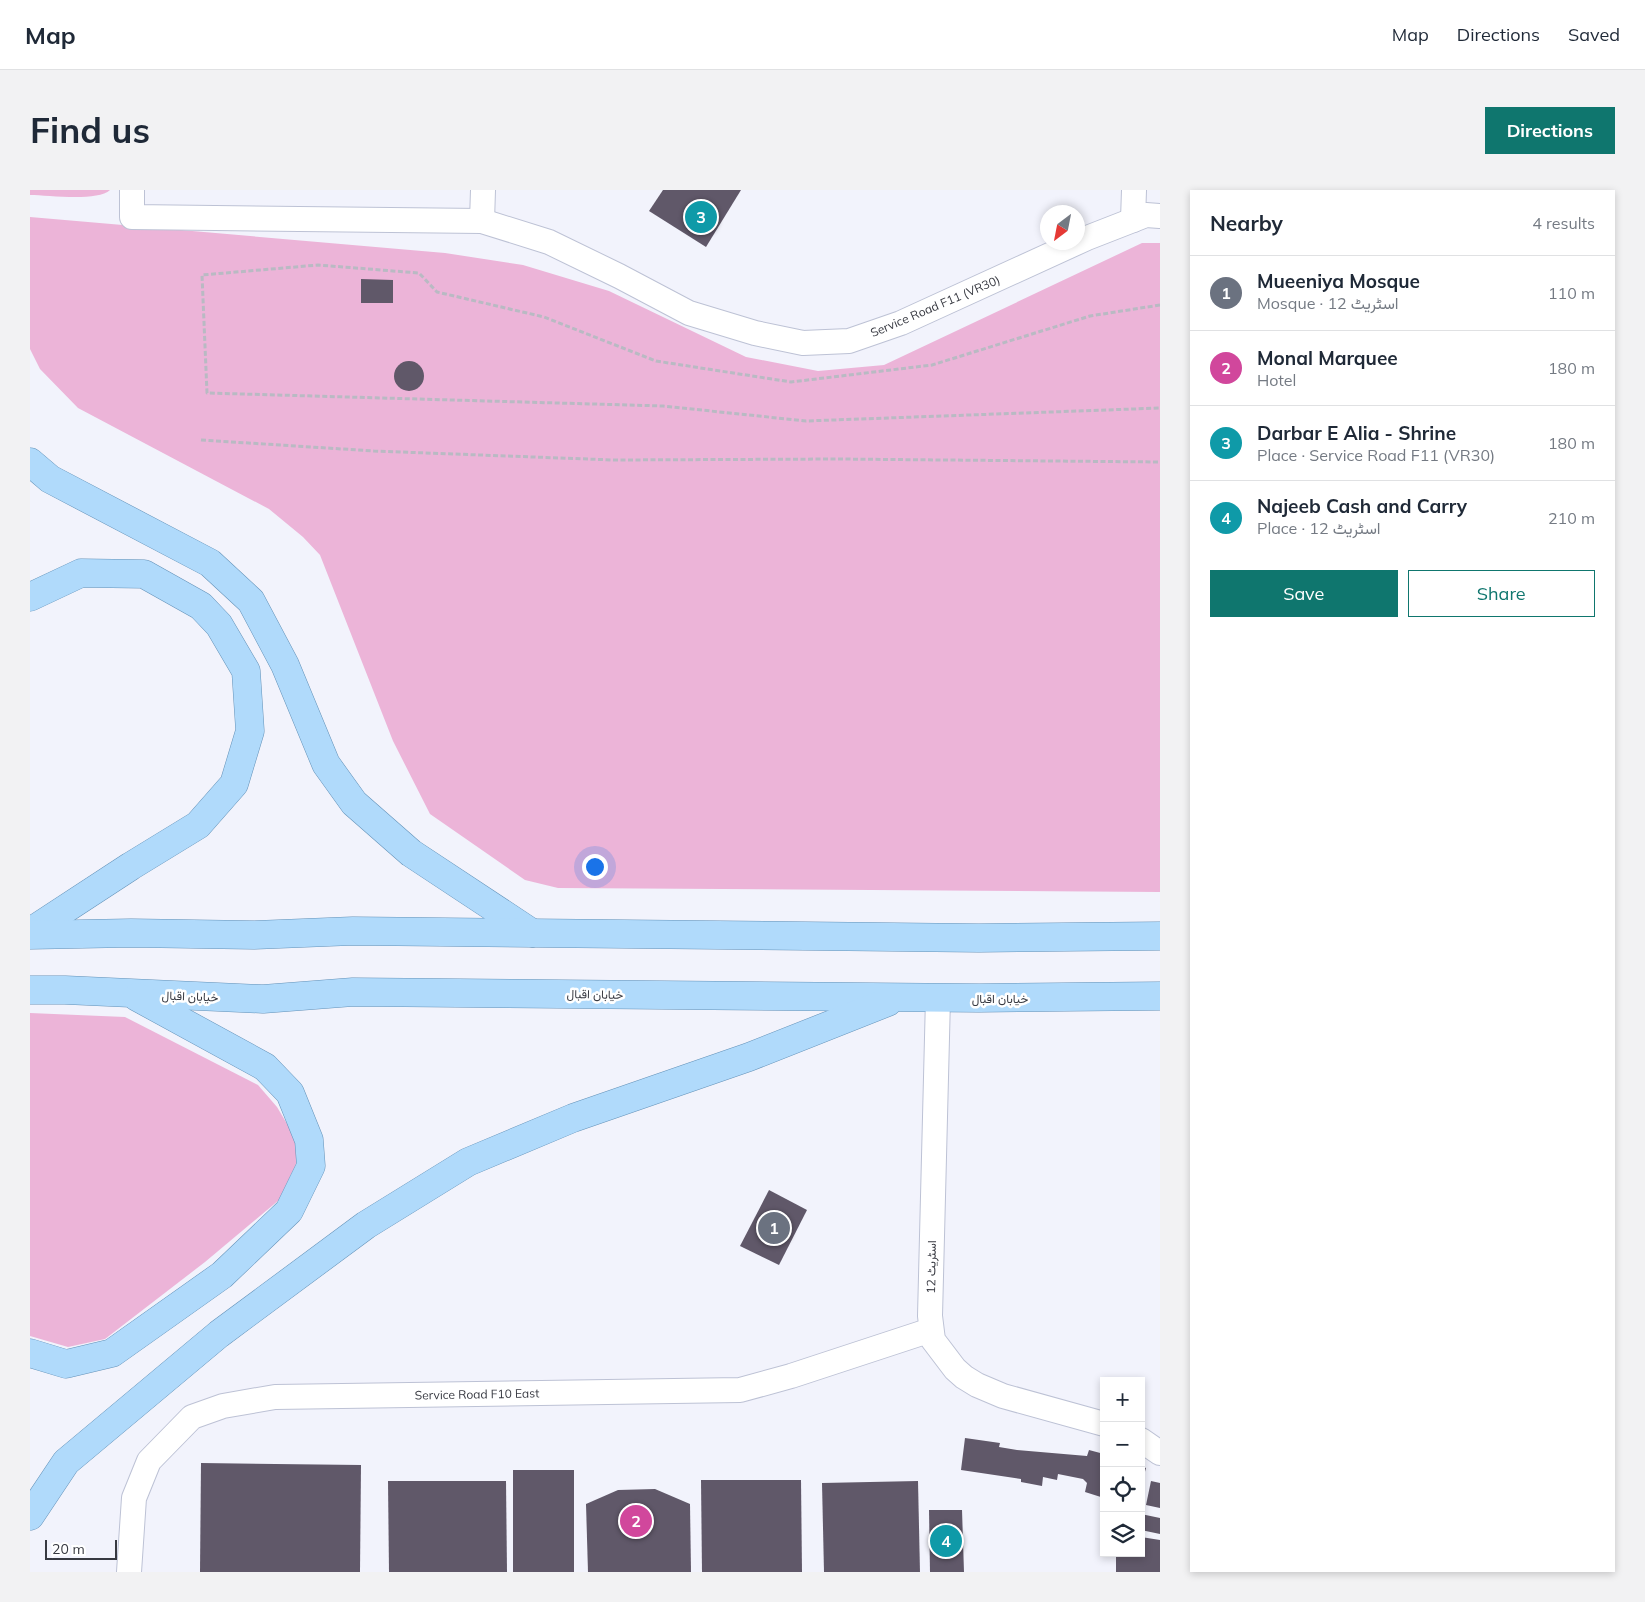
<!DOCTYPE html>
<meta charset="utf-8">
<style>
:root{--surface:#fff;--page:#f2f2f3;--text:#1f2937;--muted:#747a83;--line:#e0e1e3;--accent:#0f766e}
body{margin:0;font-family:Mulish,Vazirmatn,sans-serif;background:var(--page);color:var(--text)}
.controls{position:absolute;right:15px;bottom:15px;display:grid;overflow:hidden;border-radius:0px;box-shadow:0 2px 8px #0003}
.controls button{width:45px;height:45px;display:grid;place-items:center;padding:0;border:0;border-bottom:1px solid var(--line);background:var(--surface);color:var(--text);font:25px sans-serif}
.compass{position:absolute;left:1010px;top:15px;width:45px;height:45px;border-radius:50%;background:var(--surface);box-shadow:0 2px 8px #0003;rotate:212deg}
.scale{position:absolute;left:15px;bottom:12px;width:72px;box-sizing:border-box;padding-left:5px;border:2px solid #373941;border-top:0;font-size:14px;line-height:18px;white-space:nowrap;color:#373941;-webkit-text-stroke:4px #fff;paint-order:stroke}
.you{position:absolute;left:564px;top:676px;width:18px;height:18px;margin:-12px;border:4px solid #fff;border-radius:50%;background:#1a73e8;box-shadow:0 0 0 8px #1a73e833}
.badge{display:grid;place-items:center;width:32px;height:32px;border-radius:50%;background:var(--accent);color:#fff;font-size:16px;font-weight:700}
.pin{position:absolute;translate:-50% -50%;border:2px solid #fff;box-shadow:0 1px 5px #0006}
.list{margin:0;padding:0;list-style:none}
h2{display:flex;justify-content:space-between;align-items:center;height:65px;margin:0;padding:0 20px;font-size:21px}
h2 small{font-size:16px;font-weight:400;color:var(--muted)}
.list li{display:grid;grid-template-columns:32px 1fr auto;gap:15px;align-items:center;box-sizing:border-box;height:75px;padding:0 20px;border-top:1px solid var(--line)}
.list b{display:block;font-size:19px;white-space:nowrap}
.list p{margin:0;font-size:16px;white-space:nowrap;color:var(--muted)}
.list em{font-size:16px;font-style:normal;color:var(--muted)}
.actions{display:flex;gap:10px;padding:15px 20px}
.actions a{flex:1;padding:11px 0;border:1px solid var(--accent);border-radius:0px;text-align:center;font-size:18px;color:var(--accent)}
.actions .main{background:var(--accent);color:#fff}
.icon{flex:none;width:28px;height:28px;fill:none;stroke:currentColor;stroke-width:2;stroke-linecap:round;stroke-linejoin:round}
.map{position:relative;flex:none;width:1130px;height:1382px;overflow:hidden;border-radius:0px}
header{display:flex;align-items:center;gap:30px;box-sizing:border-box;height:70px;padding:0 25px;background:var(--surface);border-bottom:1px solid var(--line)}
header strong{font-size:24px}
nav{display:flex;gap:28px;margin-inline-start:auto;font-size:18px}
.intro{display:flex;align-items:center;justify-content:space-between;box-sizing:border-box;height:120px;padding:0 30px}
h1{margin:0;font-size:35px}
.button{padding:12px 22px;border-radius:0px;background:var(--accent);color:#fff;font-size:18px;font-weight:700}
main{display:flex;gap:30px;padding:0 30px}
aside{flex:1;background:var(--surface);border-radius:0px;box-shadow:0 2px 8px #0003}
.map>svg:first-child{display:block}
</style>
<header>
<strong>Map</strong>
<nav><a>Map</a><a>Directions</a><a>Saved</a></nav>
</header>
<div class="intro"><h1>Find us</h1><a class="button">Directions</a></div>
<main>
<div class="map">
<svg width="1130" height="1382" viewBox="0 0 1130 1382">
<rect width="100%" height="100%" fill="#f2f3fc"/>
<g fill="#ecb4d8">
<path d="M0,0H80C67,12 18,5 0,5Z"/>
<path d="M0,27L415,63L493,75L579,101L716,167L788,181L854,175L1112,53H1130V702L528,698L495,690L400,624L363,551L290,365L273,347L239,319L48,218L10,179L0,159Z"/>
<path d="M0,823L95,827L228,895L247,917L266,949L267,972L249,1010L175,1072L75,1149L38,1157L0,1146Z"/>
</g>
<g fill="#605869">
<path d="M633,0H711L676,57L619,21Z"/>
<path d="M331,89L363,90V113H331Z"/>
<circle cx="379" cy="186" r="15"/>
<path d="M739,1000L777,1020L749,1075L710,1056Z"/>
<path d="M935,1248L970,1253L969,1257L987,1260L1057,1266L1059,1260L1074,1264V1308L1055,1302L1057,1293L1053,1289L1028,1284L1027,1290L1013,1287L1012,1296L991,1292V1289L931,1280Z"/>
<path d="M171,1273L331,1275L330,1382H170Z"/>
<path d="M1111,1276L1116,1278L1112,1293L1111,1292Z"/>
<rect x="483" y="1280" width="61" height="102"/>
<path d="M671,1290H771L772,1382H672Z"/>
<path d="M358,1291H476L477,1382H359Z"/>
<path d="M888,1291L890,1382H794L792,1293Z"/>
<path d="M1121,1291L1130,1293V1318L1116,1315Z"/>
<path d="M625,1299L660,1314L661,1382H558L556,1314L588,1300Z"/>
<path d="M899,1320H932L934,1382H900Z"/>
<path d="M1111,1324L1130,1328V1344L1111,1340Z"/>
<path d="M1111,1347L1130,1350V1382H1086V1363H1111Z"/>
</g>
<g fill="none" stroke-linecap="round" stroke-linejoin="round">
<g stroke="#bdc2d5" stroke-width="26">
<g id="minor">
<path d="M102,0V27L452,31L519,52L589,86L659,123L725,143L773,153L819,151L871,133L1057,48L1116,25L1130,26"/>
<path d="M1103,30L1104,0"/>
<path d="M452,31L453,0"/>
<path d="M908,808L900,1126L903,1150L925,1179L934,1187L947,1195L973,1206L1074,1234"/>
<path d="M1111,1250L1130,1263"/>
<path d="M99,1382L104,1308L119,1271L162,1227L193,1216L245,1207L710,1200L761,1186L901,1140"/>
</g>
</g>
<g stroke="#6492b8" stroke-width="29">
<g id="major">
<path d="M0,272L20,289L180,373L221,411L255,475L296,574L324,613L381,663L502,743"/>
<path d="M0,407L51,383L114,384L171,416L189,435L216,481L220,541L204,594L168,635L101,676L0,742"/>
<path d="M0,745L101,743L224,745L323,741L949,748L1130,746"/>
<path d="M0,800H35L233,809L323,802L949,808L1130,806"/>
<path d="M0,1163L36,1174L82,1163L192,1085L259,1021L281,976L279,950L260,903L235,877L107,807"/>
<path d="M0,1326L36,1272L189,1144L336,1035L438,972L543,928L719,867L858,812"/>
</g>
</g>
<g stroke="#b9bac3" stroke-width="3" stroke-dasharray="5 2.5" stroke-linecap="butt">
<path d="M1130,115L1060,126L902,175L761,192L626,171L514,127L407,102L389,83L288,75L172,85L177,203L633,216L776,231L1130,218"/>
<path d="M171,250L344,261L583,270L808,269L1130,272"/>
</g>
<use href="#minor" stroke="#fff" stroke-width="24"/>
<use href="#major" stroke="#b0dafb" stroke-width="28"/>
</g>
<g text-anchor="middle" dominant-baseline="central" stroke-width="5" stroke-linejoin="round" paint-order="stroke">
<g font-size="12" fill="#373941" stroke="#fff">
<text transform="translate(905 116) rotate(-23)">Service Road F11 (VR30)</text>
<text transform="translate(565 804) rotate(1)">خیابان اقبال</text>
<text transform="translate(160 806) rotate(2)">خیابان اقبال</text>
<text x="970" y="808">خیابان اقبال</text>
<text transform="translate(901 1077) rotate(-89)">اسٹریٹ 12</text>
<text transform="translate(447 1204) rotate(-1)">Service Road F10 East</text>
</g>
</g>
</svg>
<div class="controls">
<button>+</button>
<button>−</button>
<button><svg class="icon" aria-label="locate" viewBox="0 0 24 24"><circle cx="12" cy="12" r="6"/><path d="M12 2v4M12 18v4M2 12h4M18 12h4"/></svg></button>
<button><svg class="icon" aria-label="layers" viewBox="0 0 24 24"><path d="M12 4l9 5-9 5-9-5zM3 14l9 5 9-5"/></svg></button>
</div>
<svg class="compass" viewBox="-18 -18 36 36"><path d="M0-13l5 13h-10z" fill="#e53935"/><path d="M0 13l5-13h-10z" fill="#747a83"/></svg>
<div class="scale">20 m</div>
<div class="you"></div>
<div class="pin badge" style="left:744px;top:1038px;background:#6b7280">1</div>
<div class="pin badge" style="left:606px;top:1331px;background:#d1479c">2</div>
<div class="pin badge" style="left:671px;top:27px;background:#0f9aa8">3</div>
<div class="pin badge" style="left:916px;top:1351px;background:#0f9aa8">4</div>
</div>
<aside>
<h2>Nearby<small>4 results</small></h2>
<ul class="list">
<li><span class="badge" style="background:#6b7280">1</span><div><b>Mueeniya Mosque</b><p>Mosque · اسٹریٹ 12</p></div><em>110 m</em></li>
<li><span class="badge" style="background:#d1479c">2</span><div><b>Monal Marquee</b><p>Hotel</p></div><em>180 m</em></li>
<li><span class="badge" style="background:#0f9aa8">3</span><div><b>Darbar E Alia - Shrine</b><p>Place · Service Road F11 (VR30)</p></div><em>180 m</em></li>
<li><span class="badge" style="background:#0f9aa8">4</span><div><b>Najeeb Cash and Carry</b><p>Place · اسٹریٹ 12</p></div><em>210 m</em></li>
</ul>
<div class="actions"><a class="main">Save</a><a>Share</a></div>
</aside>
</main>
